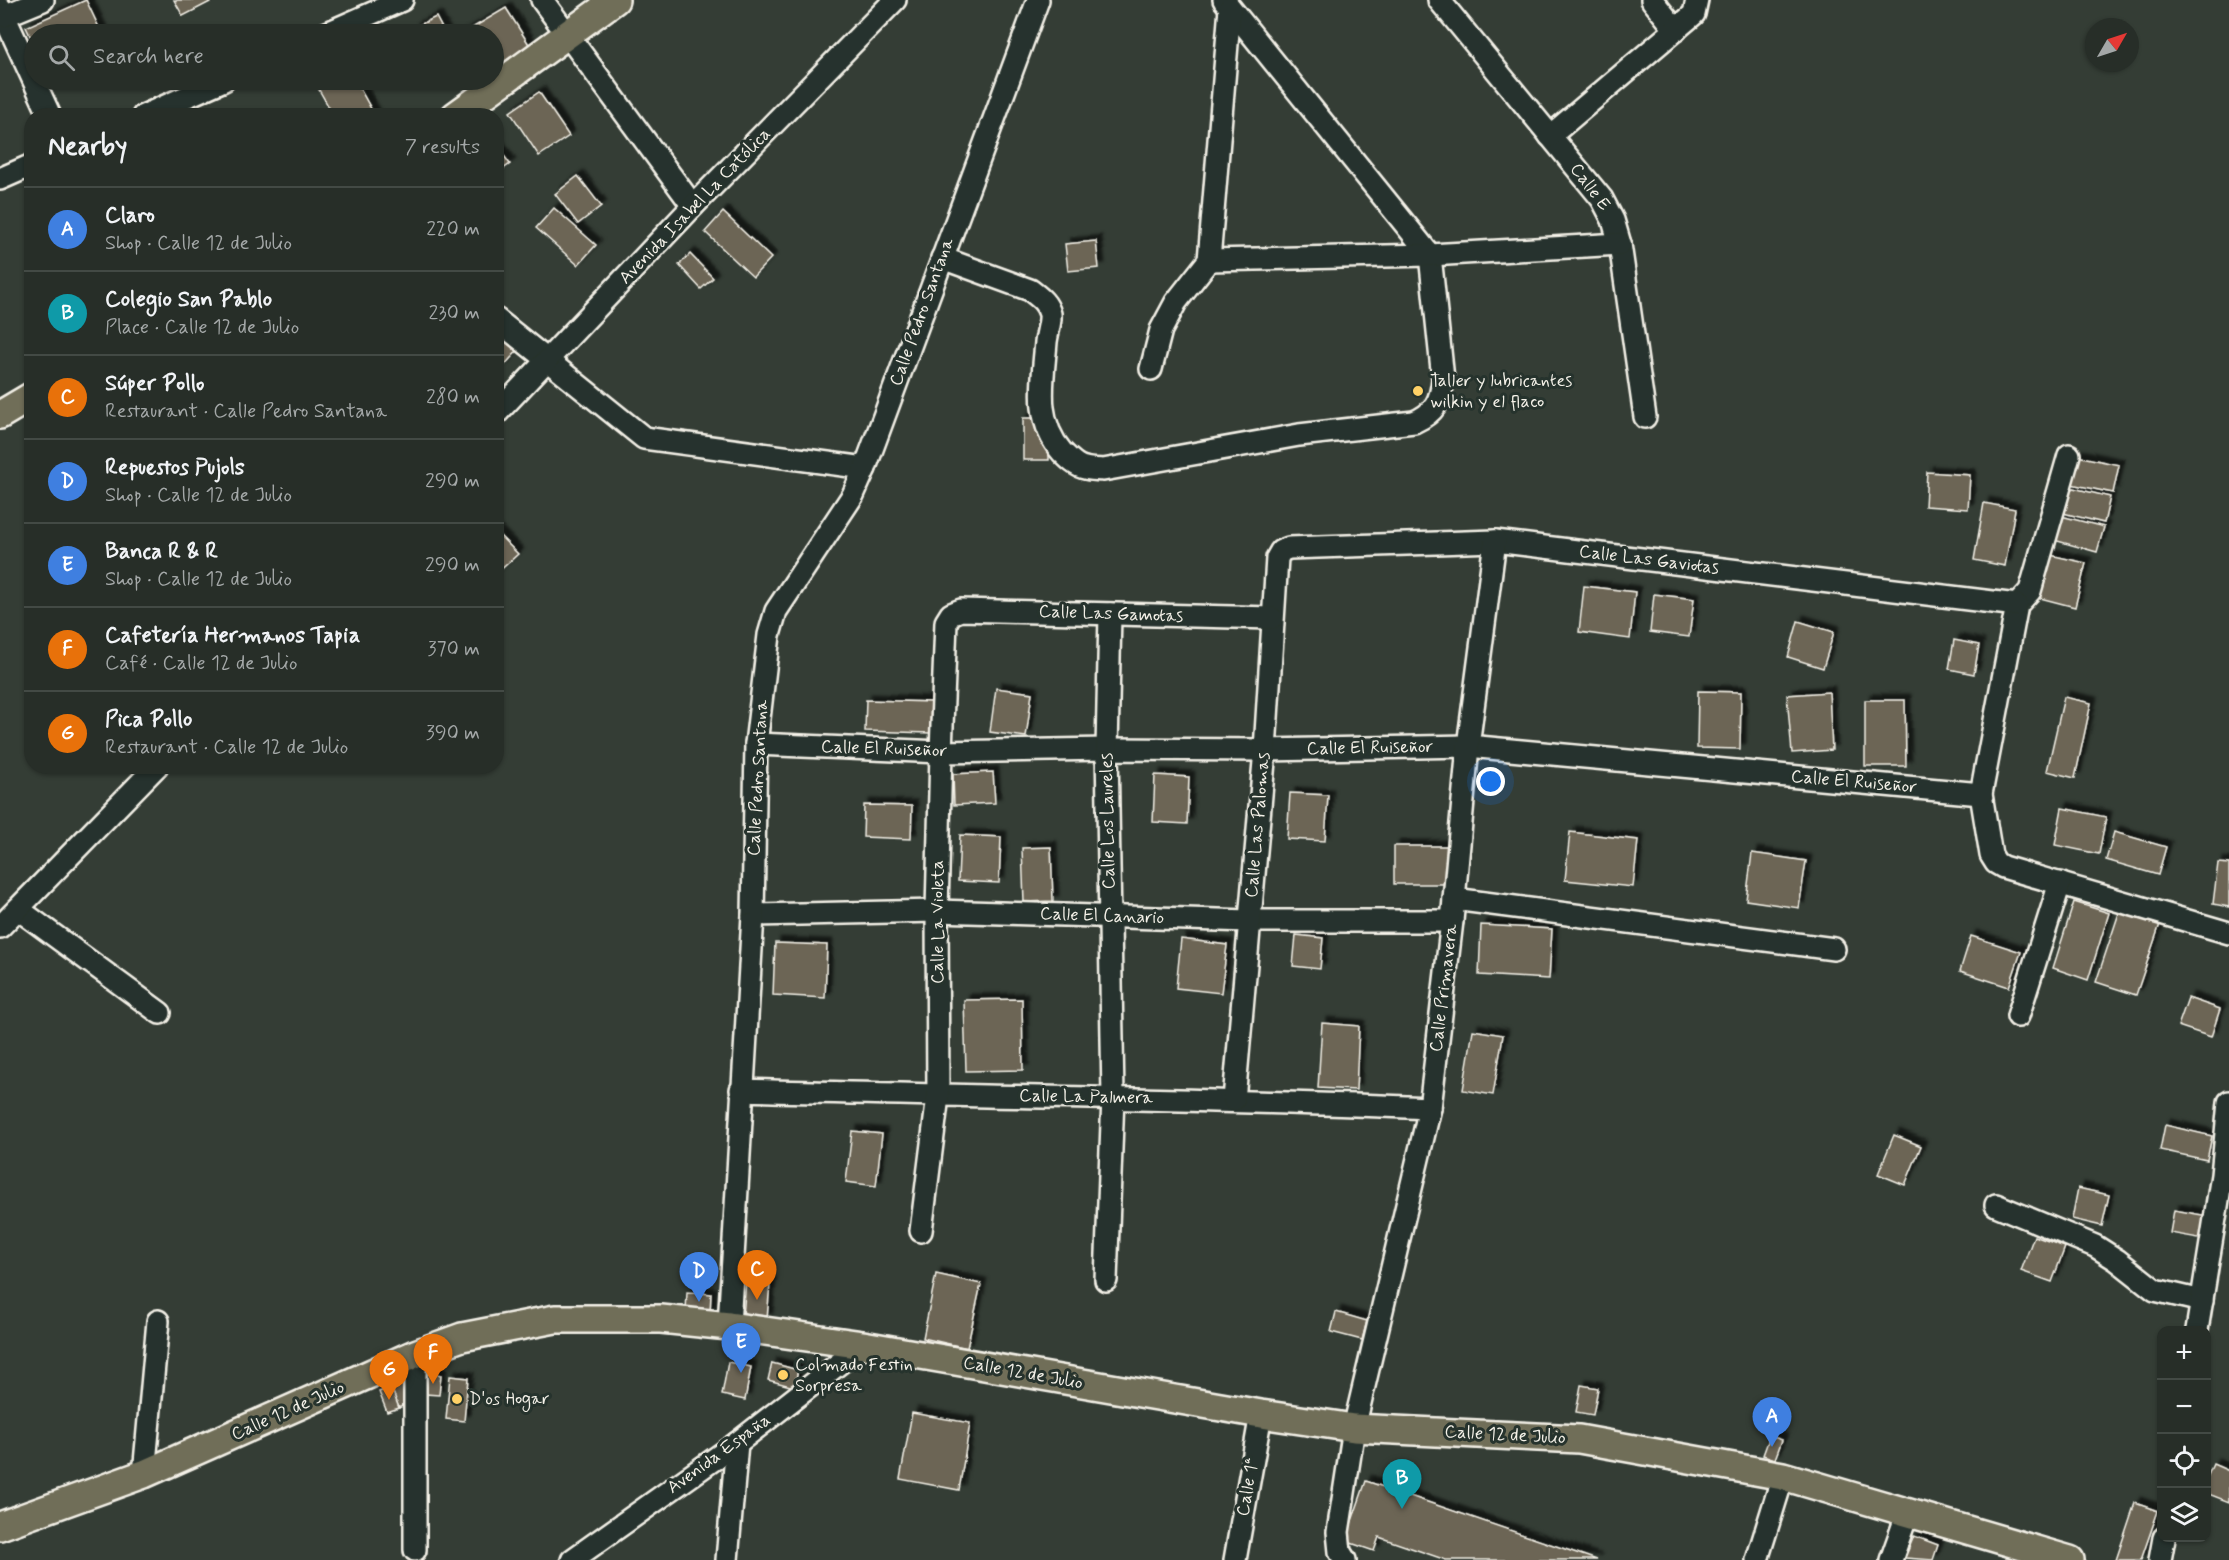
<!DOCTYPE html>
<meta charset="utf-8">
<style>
:root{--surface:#272e28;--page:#333a34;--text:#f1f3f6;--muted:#a4a8a8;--line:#434a45;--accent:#ea580c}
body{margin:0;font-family:Mynerve,sans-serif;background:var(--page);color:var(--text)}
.controls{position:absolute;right:18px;bottom:18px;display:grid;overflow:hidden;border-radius:12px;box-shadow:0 2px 4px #0004}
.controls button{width:54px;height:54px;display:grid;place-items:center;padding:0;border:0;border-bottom:2px solid var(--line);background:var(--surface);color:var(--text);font:30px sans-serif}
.compass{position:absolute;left:2085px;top:18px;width:54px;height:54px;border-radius:50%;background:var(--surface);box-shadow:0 2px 4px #0004;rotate:51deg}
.you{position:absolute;left:1491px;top:782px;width:21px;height:21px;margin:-15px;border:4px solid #fff;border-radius:50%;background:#1a73e8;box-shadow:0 0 0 9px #1a73e833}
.badge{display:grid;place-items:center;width:39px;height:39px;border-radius:50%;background:var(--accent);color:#fff;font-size:20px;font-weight:700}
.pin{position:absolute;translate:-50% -50px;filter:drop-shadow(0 2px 3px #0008)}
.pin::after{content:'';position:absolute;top:32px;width:21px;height:18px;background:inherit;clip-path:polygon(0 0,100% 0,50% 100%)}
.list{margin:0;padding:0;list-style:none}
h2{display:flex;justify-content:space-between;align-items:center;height:78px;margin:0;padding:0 24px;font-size:26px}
h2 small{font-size:20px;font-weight:400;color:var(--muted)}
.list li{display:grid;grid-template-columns:39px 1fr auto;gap:18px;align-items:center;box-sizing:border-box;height:84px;padding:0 24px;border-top:2px solid var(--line)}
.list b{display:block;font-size:22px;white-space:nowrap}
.list p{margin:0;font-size:20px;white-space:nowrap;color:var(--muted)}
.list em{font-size:20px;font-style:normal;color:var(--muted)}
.icon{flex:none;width:33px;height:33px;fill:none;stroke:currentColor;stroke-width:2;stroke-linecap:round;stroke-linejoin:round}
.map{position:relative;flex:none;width:2229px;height:1560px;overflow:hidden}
.search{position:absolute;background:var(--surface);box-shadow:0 2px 4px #0004;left:24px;top:24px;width:480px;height:66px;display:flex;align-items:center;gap:15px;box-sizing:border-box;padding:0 21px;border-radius:33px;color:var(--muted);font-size:22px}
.panel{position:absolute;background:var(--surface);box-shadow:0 2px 4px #0004;left:24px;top:108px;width:480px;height:666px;border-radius:24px}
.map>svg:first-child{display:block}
</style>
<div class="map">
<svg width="2229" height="1560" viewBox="0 0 2229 1560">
<defs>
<filter id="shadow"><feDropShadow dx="5.5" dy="-5.5" stdDeviation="1.5" flood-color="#0009"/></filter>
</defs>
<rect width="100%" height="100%" fill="#343d35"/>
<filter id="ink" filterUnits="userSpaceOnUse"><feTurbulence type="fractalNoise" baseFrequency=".0167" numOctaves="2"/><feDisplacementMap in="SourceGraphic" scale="12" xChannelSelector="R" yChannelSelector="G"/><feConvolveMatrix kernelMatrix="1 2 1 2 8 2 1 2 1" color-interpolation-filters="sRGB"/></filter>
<g filter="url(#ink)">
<g fill="#6c6554" stroke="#f4f1e8" stroke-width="1.5" filter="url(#shadow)">
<path d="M86,0L102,34H34V44L26,27Z"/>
<path d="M174,0H208L210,2L183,16Z"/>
<path d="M506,8L530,46L494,68V34H462Z"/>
<path d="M436,17L445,34H416L413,28Z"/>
<path d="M333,80H355L375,116H334L318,88Z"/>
<path d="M539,92L569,136L539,156L510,112Z"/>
<path d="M496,145L510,164L496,174Z"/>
<path d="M578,176L601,206L578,224L555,194Z"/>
<path d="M554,208L596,245L578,265L536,228Z"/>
<path d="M723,212L771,258L753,277L705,232Z"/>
<path d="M1096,241L1099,268L1068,271L1065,244Z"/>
<path d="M690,254L713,278L701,289L679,265Z"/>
<path d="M496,329L519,349L501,369L496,365Z"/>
<rect x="1023" y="418" width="26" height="42"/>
<path d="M2077,456L2119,465L2113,493L2071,484Z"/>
<path d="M1927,472L1970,475L1968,509L1925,506Z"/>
<path d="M2069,487L2110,497L2104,523L2063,513Z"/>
<path d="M1984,503L2015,509L2005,566L1974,560Z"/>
<path d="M2061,516L2104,527L2097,552L2054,540Z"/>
<path d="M496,532L518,554L496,574Z"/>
<path d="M2050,555L2086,563L2075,607L2040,598Z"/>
<path d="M1584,586L1635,592L1630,639L1579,632Z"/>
<path d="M1654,594L1694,599L1689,637L1650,632Z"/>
<path d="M1798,621L1834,632L1823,668L1788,657Z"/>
<path d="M1954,640L1979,645L1974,674L1949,669Z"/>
<path d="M996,688L1032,693L1026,737L990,732Z"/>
<path d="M1698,691L1741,692L1740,749L1697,748Z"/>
<path d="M1829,692L1832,750L1792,753L1787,695Z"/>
<path d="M2064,697L2091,703L2075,778L2047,771Z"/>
<path d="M866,700L931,702L930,733L865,731Z"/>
<path d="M1865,700H1905L1906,766H1865Z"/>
<path d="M993,772L995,803L954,805L953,774Z"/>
<path d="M1155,775L1189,777L1187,824L1153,822Z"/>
<path d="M1290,793L1328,795L1325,841L1287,839Z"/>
<path d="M864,805L912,806L911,839L863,837Z"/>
<path d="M2062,808L2106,817L2099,854L2055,845Z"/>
<path d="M1570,832L1638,840L1633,887L1565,880Z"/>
<path d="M2114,832L2166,847L2158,875L2106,860Z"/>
<path d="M960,835L1001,837L999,883L958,881Z"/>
<rect x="1394" y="846" width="53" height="38"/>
<path d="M1051,847L1053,901L1024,902L1022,848Z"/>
<path d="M1752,853L1806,861L1799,908L1746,900Z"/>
<path d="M2218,863L2229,864V907L2213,904Z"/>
<path d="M2074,902L2109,913L2088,980L2053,968Z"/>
<path d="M2120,910L2160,924L2136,995L2096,982Z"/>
<path d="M1481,925L1552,929L1549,979L1479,975Z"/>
<path d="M1296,935L1323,938L1320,969L1293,966Z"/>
<path d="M1971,936L2021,952L2009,987L1960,971Z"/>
<path d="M1181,939L1227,945L1221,993L1176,988Z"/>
<path d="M775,943L827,945L825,998L773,995Z"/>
<path d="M2188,998L2220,1009L2211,1037L2178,1026Z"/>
<path d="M1022,999L1023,1070L966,1071L964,1000Z"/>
<path d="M1322,1023L1359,1026L1356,1090L1318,1088Z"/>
<path d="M1473,1030L1503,1035L1493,1095L1463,1090Z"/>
<path d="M2165,1125L2212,1136L2207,1160L2160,1150Z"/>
<path d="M852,1131L882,1134L876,1186L846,1182Z"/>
<path d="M1894,1135L1921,1146L1905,1185L1878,1174Z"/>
<path d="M2078,1188L2109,1195L2102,1226L2072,1219Z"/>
<path d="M2174,1210L2208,1216L2204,1239L2170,1233Z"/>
<path d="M2034,1236L2065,1247L2052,1282L2021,1271Z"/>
<path d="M936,1274L981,1284L967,1348L923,1338Z"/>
<path d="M746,1281L770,1283L767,1319L743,1317Z"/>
<path d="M687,1292L711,1294L710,1312L686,1311Z"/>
<path d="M1336,1312L1367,1321L1362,1340L1331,1332Z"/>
<path d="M728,1362L751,1367L745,1400L722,1395Z"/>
<path d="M772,1363L798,1370L794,1387L768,1380Z"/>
<path d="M427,1373L441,1375L439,1395L425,1394Z"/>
<path d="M450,1376L468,1378L464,1421L446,1419Z"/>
<path d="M406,1381V1404L399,1408L391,1387Z"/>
<path d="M1581,1385L1598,1388L1593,1415L1576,1412Z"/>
<path d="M391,1387L399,1408L387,1412L379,1392Z"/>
<path d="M912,1413L970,1423L959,1490L900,1479Z"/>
<path d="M1770,1436L1782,1440L1775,1459L1763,1455Z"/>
<path d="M2213,1464L2229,1471V1502L2206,1493V1480Z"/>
<path d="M1366,1481L1597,1560H1446L1379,1537L1374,1551L1345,1541Z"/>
<path d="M2135,1503L2158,1511L2141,1560H2116Z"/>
<path d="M1914,1536L1938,1545L1933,1560L1905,1558Z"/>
</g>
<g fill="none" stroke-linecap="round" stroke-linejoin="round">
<g stroke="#f4f1e8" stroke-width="26">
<g id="minor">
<path d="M542,0L693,206"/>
<path d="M1439,0L1602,199L1613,220L1620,244L1645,417"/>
<path d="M1652,0L1676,30"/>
<path d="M0,7L50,116"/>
<path d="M4,16L43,0"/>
<path d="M325,34L402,0"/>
<path d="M143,116L224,80"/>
<path d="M1550,136L1694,14L1697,0"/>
<path d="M0,179L32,165"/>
<path d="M942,258L1030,290C1039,297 1047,302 1050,314C1051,322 1047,333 1046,342C1043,381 1034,420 1062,452C1068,458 1077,467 1085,468C1091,470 1098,469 1103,470L1299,435L1414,422C1435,413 1441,401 1443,379L1430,255L1224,0"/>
<path d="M1209,260L1430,255L1620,244"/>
<path d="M496,319L644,438L865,468"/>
<path d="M1151,369L1161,330L1176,302L1209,260L1230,8"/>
<path d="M496,414L693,206L895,0"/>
<path d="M2069,455L2030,591L2017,605L1981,794L1991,855L1996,863L2003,867L2229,933"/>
<path d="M756,744L941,752L1107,749L1265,750L1468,746L1981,794"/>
<path d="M1454,899L1834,949"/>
<path d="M18,909L160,1013"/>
<path d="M753,915L937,911L1249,921H1452"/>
<path d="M0,927L157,766"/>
<path d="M2018,1016L2060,883"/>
<path d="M741,1090C971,1097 1201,1098 1430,1108"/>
<path d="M1234,1100L1265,750L1277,558L1281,551L1289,548L1495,541L2017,605"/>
<path d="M1996,1205L2095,1246L2117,1260L2155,1290L2202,1301"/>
<path d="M921,1231L938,1096L937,911L941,752L946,622L951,614L961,610L1272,618"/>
<path d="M1106,1280L1113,1097L1107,749L1110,614"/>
<path d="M729,1326L753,915L756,744L769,635L776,611L853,495L865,468L1038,0"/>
<path d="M2197,1330L2222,1175L2229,1102"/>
<path d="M144,1474L158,1321"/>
<path d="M415,1550V1354"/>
<path d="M572,1560L737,1443L863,1345"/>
<path d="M727,1560L737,1443"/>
<path d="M1235,1560L1261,1414"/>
<path d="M1345,1560L1340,1552L1338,1532L1354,1428L1430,1108L1452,921L1468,746L1495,541"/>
<path d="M1757,1560L1783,1476"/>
<path d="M1891,1560L1908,1512"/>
<path d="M2160,1560L2164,1538"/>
</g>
</g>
<g stroke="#f4f1e8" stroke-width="32">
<g id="major">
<path d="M455,116L615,0"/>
<path d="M0,415L32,396"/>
<path d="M0,1526L144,1474L415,1354L462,1337L555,1319H661L729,1326L863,1345L1261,1414L1354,1428L1579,1439L1783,1476L2070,1560"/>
</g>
</g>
<use href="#minor" stroke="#26332d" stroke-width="21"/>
<use href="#major" stroke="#706e59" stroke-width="27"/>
</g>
</g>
<g fill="#ffd166" stroke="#26332d" stroke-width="2">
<circle cx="1418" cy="391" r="6"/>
<circle cx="783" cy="1375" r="6"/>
<circle cx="457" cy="1399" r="6"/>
</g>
<g text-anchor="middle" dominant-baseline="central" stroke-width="6" stroke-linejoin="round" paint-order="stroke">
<g font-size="18" fill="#f4f1e8" stroke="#26332d">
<text transform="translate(1590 187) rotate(53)">Calle E</text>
<text transform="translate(695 206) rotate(-46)">Avenida Isabel La Católica</text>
<text transform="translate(922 312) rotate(-70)">Calle Pedro Santana</text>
<text transform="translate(1649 560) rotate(7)">Calle Las Gaviotas</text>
<text transform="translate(1111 614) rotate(2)">Calle Las Gamotas</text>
<text transform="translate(1370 748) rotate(-1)">Calle El Ruiseñor</text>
<text transform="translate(884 749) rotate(2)">Calle El Ruiseñor</text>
<text transform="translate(758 778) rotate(-87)">Calle Pedro Santana</text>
<text transform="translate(1854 782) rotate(5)">Calle El Ruiseñor</text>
<text transform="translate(1108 821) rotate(-91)">Calle Los Laureles</text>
<text transform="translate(1258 825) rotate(-85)">Calle Las Palomas</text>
<text transform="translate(1102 916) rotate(2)">Calle El Canario</text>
<text transform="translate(938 922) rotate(-90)">Calle La Violeta</text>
<text transform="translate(1444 988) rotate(-83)">Calle Primavera</text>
<text transform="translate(1086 1097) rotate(1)">Calle La Palmera</text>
<text transform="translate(1023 1373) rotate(10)">Calle 12 de Julio</text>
<text transform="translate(288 1411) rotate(-24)">Calle 12 de Julio</text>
<text transform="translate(1505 1435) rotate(3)">Calle 12 de Julio</text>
<text transform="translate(719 1454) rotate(-36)">Avenida España</text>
<text transform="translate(1248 1487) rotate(-80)">Calle 1ª</text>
</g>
<g font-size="18" fill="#f4f1e8" stroke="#26332d" text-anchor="start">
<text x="1430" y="381">Taller y lubricantes<tspan x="1430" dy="21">wilkin y el flaco</tspan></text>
<text x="795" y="1365">Colmado Festin<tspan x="795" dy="21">Sorpresa</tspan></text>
<text x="469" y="1399">D'os Hogar</text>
</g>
</g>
</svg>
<div class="controls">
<button>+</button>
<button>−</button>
<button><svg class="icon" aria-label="locate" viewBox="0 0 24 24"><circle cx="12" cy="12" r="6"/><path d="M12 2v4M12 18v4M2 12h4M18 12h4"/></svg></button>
<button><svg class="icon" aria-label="layers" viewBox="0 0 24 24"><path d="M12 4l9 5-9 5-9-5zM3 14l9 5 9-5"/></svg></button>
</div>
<svg class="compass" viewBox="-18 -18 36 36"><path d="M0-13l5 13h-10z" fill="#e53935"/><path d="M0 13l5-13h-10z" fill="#a4a8a8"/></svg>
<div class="you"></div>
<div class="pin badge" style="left:1772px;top:1447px;background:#3f7fe0">A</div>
<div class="pin badge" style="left:1402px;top:1509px;background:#0f9aa8">B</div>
<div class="pin badge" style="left:757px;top:1300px;background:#e8710a">C</div>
<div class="pin badge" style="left:699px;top:1302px;background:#3f7fe0">D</div>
<div class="pin badge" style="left:741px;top:1373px;background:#3f7fe0">E</div>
<div class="pin badge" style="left:433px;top:1384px;background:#e8710a">F</div>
<div class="pin badge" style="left:389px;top:1400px;background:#e8710a">G</div>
<div class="search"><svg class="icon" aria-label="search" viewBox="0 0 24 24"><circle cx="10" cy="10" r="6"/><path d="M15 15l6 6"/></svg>Search here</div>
<section class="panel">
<h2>Nearby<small>7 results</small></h2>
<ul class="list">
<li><span class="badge" style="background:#3f7fe0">A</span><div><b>Claro</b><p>Shop · Calle 12 de Julio</p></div><em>220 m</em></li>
<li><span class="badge" style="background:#0f9aa8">B</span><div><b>Colegio San Pablo</b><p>Place · Calle 12 de Julio</p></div><em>230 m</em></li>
<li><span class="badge" style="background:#e8710a">C</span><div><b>Súper Pollo</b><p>Restaurant · Calle Pedro Santana</p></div><em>280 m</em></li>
<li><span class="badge" style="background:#3f7fe0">D</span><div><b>Repuestos Pujols</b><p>Shop · Calle 12 de Julio</p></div><em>290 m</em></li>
<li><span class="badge" style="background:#3f7fe0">E</span><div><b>Banca R &amp; R</b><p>Shop · Calle 12 de Julio</p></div><em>290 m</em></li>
<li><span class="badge" style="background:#e8710a">F</span><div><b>Cafetería Hermanos Tapia</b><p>Café · Calle 12 de Julio</p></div><em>370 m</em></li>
<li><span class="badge" style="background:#e8710a">G</span><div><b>Pica Pollo</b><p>Restaurant · Calle 12 de Julio</p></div><em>390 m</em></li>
</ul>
</section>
</div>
